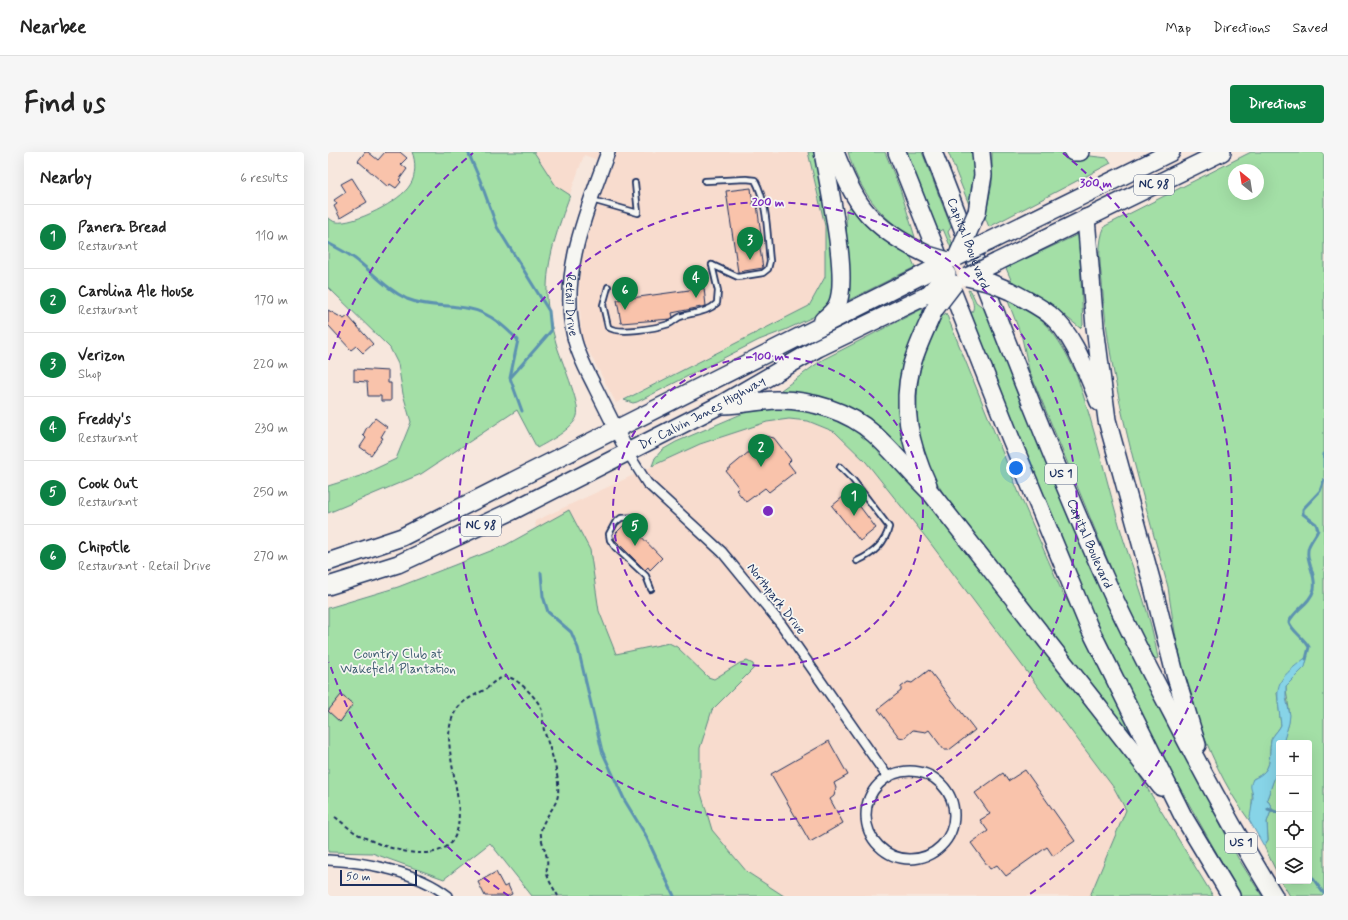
<!DOCTYPE html>
<meta charset="utf-8">
<style>
:root{--surface:#fff;--page:#f6f6f6;--text:#222;--muted:#767676;--line:#e0e0e0;--accent:#0b8043}
body{margin:0;font-family:Mynerve,sans-serif;background:var(--page);color:var(--text)}
.controls{position:absolute;right:12px;bottom:12px;display:grid;overflow:hidden;border-radius:4px;box-shadow:0 4px 16px #0002}
.controls button{width:36px;height:36px;display:grid;place-items:center;padding:0;border:0;border-bottom:1px solid var(--line);background:var(--surface);color:var(--text);font:20px sans-serif}
.compass{position:absolute;left:900px;top:12px;width:36px;height:36px;border-radius:50%;background:var(--surface);box-shadow:0 4px 16px #0002;rotate:330deg}
.scale{position:absolute;left:12px;bottom:10px;width:77px;box-sizing:border-box;padding-left:4px;border:2px solid #1b2f5e;border-top:0;font-size:11px;line-height:14px;white-space:nowrap;color:#1b2f5e;-webkit-text-stroke:3px #f6f6f2;paint-order:stroke}
.you{position:absolute;left:688px;top:316px;width:14px;height:14px;margin:-10px;border:3px solid #fff;border-radius:50%;background:#1a73e8;box-shadow:0 0 0 6px #1a73e833}
.badge{display:grid;place-items:center;width:26px;height:26px;border-radius:50%;background:var(--accent);color:#fff;font-size:13px;font-weight:700}
.pin{position:absolute;translate:-50% -33px;filter:drop-shadow(0 1px 2px #0008)}
.pin::after{content:'';position:absolute;top:21px;width:14px;height:12px;background:inherit;clip-path:polygon(0 0,100% 0,50% 100%)}
.list{margin:0;padding:0;list-style:none}
h2{display:flex;justify-content:space-between;align-items:center;height:52px;margin:0;padding:0 16px;font-size:17px}
h2 small{font-size:13px;font-weight:400;color:var(--muted)}
.list li{display:grid;grid-template-columns:26px 1fr auto;gap:12px;align-items:center;box-sizing:border-box;height:64px;padding:0 16px;border-top:1px solid var(--line)}
.list b{display:block;font-size:15px;white-space:nowrap}
.list p{margin:0;font-size:13px;white-space:nowrap;color:var(--muted)}
.list em{font-size:13px;font-style:normal;color:var(--muted)}
.icon{flex:none;width:22px;height:22px;fill:none;stroke:currentColor;stroke-width:2;stroke-linecap:round;stroke-linejoin:round}
.map{position:relative;flex:none;width:996px;height:744px;overflow:hidden;border-radius:4px}
header{display:flex;align-items:center;gap:24px;box-sizing:border-box;height:56px;padding:0 20px;background:var(--surface);border-bottom:1px solid var(--line)}
header strong{font-size:19px}
nav{display:flex;gap:22px;margin-inline-start:auto;font-size:14px}
.intro{display:flex;align-items:center;justify-content:space-between;box-sizing:border-box;height:96px;padding:0 24px}
h1{margin:0;font-size:28px}
.button{padding:10px 18px;border-radius:4px;background:var(--accent);color:#fff;font-size:14px;font-weight:700}
main{display:flex;gap:24px;padding:0 24px}
aside{flex:1;background:var(--surface);border-radius:4px;box-shadow:0 4px 16px #0002}
.map>svg:first-child{display:block}
</style>
<header>
<strong>Nearbee</strong>
<nav><a>Map</a><a>Directions</a><a>Saved</a></nav>
</header>
<div class="intro"><h1>Find us</h1><a class="button">Directions</a></div>
<main>
<aside>
<h2>Nearby<small>6 results</small></h2>
<ul class="list">
<li><span class="badge">1</span><div><b>Panera Bread</b><p>Restaurant</p></div><em>110 m</em></li>
<li><span class="badge">2</span><div><b>Carolina Ale House</b><p>Restaurant</p></div><em>170 m</em></li>
<li><span class="badge">3</span><div><b>Verizon</b><p>Shop</p></div><em>220 m</em></li>
<li><span class="badge">4</span><div><b>Freddy's</b><p>Restaurant</p></div><em>230 m</em></li>
<li><span class="badge">5</span><div><b>Cook Out</b><p>Restaurant</p></div><em>250 m</em></li>
<li><span class="badge">6</span><div><b>Chipotle</b><p>Restaurant · Retail Drive</p></div><em>270 m</em></li>
</ul>
</aside>
<div class="map">
<svg width="996" height="744" viewBox="0 0 996 744">
<rect width="100%" height="100%" fill="#f7e7dd"/>
<filter id="ink" filterUnits="userSpaceOnUse"><feTurbulence type="fractalNoise" baseFrequency=".025" numOctaves="2"/><feDisplacementMap in="SourceGraphic" scale="8" xChannelSelector="R" yChannelSelector="G"/><feConvolveMatrix kernelMatrix="1 2 1 2 8 2 1 2 1" color-interpolation-filters="sRGB"/></filter>
<g filter="url(#ink)">
<g fill="#f8dcce">
<path d="M97,0H480L497,74V125L481,154L288,251L253,185L251,128L255,97L269,52L284,13L256,3L225,90Z"/>
<path d="M461,267L480,269L507,280L538,310L600,388L786,636L819,696L869,744H346L215,444L207,369L372,292L439,270Z"/>
</g>
<g fill="#a3dfa6" stroke="#5f8782" fill-rule="evenodd">
<path d="M84,0H206L228,34L242,43C230,76 218,108 219,143C219,158 224,176 228,191C232,206 253,252 249,264C245,277 220,290 209,296L189,258L93,322L0,361V334L32,324L68,307L83,270L75,242L70,212L62,196L0,135V66C3,67 5,70 8,70C26,73 73,49 82,33C88,25 88,9 84,0Z"/>
<path d="M480,0H492L504,75L507,141L498,155L489,163L457,178L431,188L309,250L305,251L296,248L481,154L497,125V74Z"/>
<path d="M520,0H557L572,37L587,85C553,69 529,35 520,0Z"/>
<path d="M577,0H594L623,75L620,80L625,93L623,96L615,77L610,80L607,78Z"/>
<path d="M620,0H646L647,20L642,55Z"/>
<path d="M664,0H727L780,6L783,11L661,75L657,65L664,32Z"/>
<path d="M923,0H996V744H962L953,729H981V591H955C956,583 960,577 961,569C963,558 958,546 958,534L977,515L949,541L953,573C951,578 943,585 943,589C940,607 946,618 925,627C923,638 926,660 921,668C873,603 850,514 840,435C813,335 781,234 774,130C772,113 769,90 777,74ZM906,18H930V42H906Z"/>
<path d="M522,55L540,73L581,101L587,115L521,148H520L518,58Z"/>
<path d="M751,82L755,173L752,176L720,150L684,130L678,116Z"/>
<path d="M640,138L643,139L648,150L657,157L786,468L910,706L934,744H913L831,599L766,469L641,163C650,156 643,146 640,138Z"/>
<path d="M684,148C720,168 733,188 749,224C767,277 779,332 795,386C808,426 823,464 830,506L828,507L822,501L788,434L783,416L701,218L694,186L680,149Z"/>
<path d="M594,157L596,161L581,304L545,272L471,242L453,238L494,208Z"/>
<path d="M618,161L693,346L735,442L749,464L813,595L808,597C766,541 723,485 680,429C648,387 608,344 593,292C586,267 588,224 597,200C602,185 605,170 618,161Z"/>
<path d="M438,255H476L524,272L584,329L802,608L885,744H762L798,658L786,636L600,388L538,310L507,280L480,269L461,267L439,270L372,292L324,314L327,306L334,298L348,290L418,260Z"/>
<path d="M241,358L262,398L271,459L288,502L341,491L349,495L380,525L386,527L412,511L419,509L425,512L426,516L384,558L372,596V638L384,678L419,720L456,744H204L162,691L116,727L44,701L0,700V456L70,435L178,393Z"/>
<path d="M951,611V725L936,694L940,688L939,670L944,656L939,647Z"/>
</g>
<path fill="#87d4e7" stroke="#5c92b0" d="M980,504L977,515L958,534V546L962,563L961,571L955,591H951L950,616L939,647L944,656L939,670L940,688L936,694L921,668C922,667 925,647 925,646C925,637 920,637 925,627C946,618 940,607 943,589C943,585 951,578 953,573C948,532 944,531 980,504Z"/>
<g fill="none" stroke-linecap="round" stroke-linejoin="round">
<g stroke="#5c92b0" stroke-width="3">
<path d="M140,0L152,28L169,75L221,159L223,179L183,225"/>
<path d="M0,91C11,97 22,102 31,110C47,123 60,138 79,147C96,154 113,153 130,155C157,157 172,170 190,188L182,226L194,259"/>
<path d="M996,302V315"/>
<path d="M213,421L215,444L220,460L243,480L250,496L274,599L297,649L317,682L346,744"/>
<path d="M978,507L981,495C975,485 964,479 961,470C967,457 982,452 986,437C989,422 976,408 981,394C983,389 988,383 990,378L988,372L975,362V357L992,339L996,328"/>
<path d="M940,657L951,661"/>
<path d="M981,721L996,742"/>
</g>
</g>
<g fill="#f9c3ab" stroke="#1b2f5e">
<path d="M37,0H40L50,8L57,0H72L79,6L73,12L79,17L71,28L73,30L68,36L62,32L60,35L30,9Z"/>
<path d="M24,26L39,50L12,66L6,54L9,52L6,48L18,40L13,32Z"/>
<path d="M423,36L425,53L429,52L433,83L430,84L435,116L410,120L398,39Z"/>
<path d="M376,136L378,154L344,161L345,165L343,167L293,171L289,148Z"/>
<path d="M0,158L16,167L20,164L45,192L35,201L28,194L23,198L0,173Z"/>
<path d="M26,217L60,219V231H63V249H53V244H40L39,230L26,229Z"/>
<path d="M47,266L59,275L53,285L55,286L43,303L32,295L38,286L35,283L38,277Z"/>
<path d="M437,284L446,286L463,308L460,311L467,320L441,340L437,336L418,350L408,338L411,336L398,319L422,299L420,297Z"/>
<path d="M521,340L548,376L532,389L504,354Z"/>
<path d="M296,373L304,375L334,406L322,418L320,415L317,418L286,387L289,382L288,381Z"/>
<path d="M601,518L647,578L621,598H616L601,578L598,580L585,578L576,586L571,585L550,557L573,539V535L580,530L584,531Z"/>
<path d="M13,543L25,552L12,570L0,559Z"/>
<path d="M501,589L520,623L506,631L508,636L506,644L502,647L515,671L482,690L443,622Z"/>
<path d="M697,618L747,689L725,704L719,695L678,724L669,713L662,717L643,691L660,679L652,668L662,662L647,641L675,621L680,629Z"/>
<path d="M168,720L176,735L180,733L184,742L180,744H157L150,730Z"/>
</g>
<g fill="none" stroke-linecap="round" stroke-linejoin="round">
<g stroke="#1b2f5e" stroke-width="8">
<g id="lane">
<path d="M377,29L418,27L427,28C440,52 439,83 442,109L440,117L435,121L410,125L384,113"/>
<path d="M264,48L310,61L307,31"/>
<path d="M280,135L275,153L280,175C290,183 328,176 341,172C346,170 349,165 355,164C367,160 379,161 389,151L390,139L384,113"/>
<path d="M512,315L525,328L561,375C557,392 545,402 529,409"/>
<path d="M309,365L293,366L287,371L281,382L282,388L287,395L318,424L323,437"/>
</g>
</g>
<g stroke="#1b2f5e" stroke-width="12">
<g id="street">
<path d="M300,301L319,331L394,400L453,472L559,624"/>
<circle cx="582" cy="663" r="44"/>
<path d="M0,708C38,710 90,720 120,744"/>
</g>
</g>
<g stroke="#1b2f5e" stroke-width="16">
<g id="secondary">
<path id="s1" d="M280,0C259,58 231,122 246,185C250,203 259,219 267,235C278,257 289,279 300,301"/>
</g>
</g>
<g stroke="#1b2f5e" stroke-width="20">
<g id="highway">
<path d="M507,0C526,49 537,69 584,95"/>
<path d="M569,0L683,287L761,475L855,664L903,744"/>
<path id="s2" d="M605,0C659,138 711,277 771,413C793,463 818,512 844,561C876,624 909,684 946,744"/>
<path d="M745,0H752"/>
<path d="M649,60L655,23L653,0"/>
<path d="M758,66L767,175L779,268L824,431L847,522L869,593"/>
<path d="M660,90L843,0"/>
<path d="M669,110L894,0"/>
<path d="M682,139C695,146 709,153 721,162C746,182 759,222 771,250"/>
<path d="M495,168C500,164 506,159 509,153C522,127 500,31 495,0"/>
<path d="M396,253C413,252 431,249 448,248C481,247 521,259 546,282C566,300 583,322 603,341L833,635"/>
<path d="M600,333C583,297 573,256 583,216C588,196 598,177 606,158"/>
<path d="M0,410L74,385L594,123"/>
<path id="s3" d="M0,434L70,412L184,359L392,253L490,196L600,143"/>
</g>
</g>
<path stroke="#1b2f5e" stroke-width="2" stroke-dasharray="4 3" stroke-linecap="butt" d="M7,665C14,670 21,677 28,681C47,692 76,702 97,701C162,698 111,608 123,570C128,551 140,547 156,538C161,536 163,531 168,529C170,528 174,525 176,525C187,523 205,543 211,552C216,559 214,570 216,578C222,599 232,620 230,643C228,657 211,669 213,684C214,692 218,699 219,707C220,712 218,717 219,722C221,730 226,737 230,744"/>
<use href="#lane" stroke="#f6f6f2" stroke-width="4.5"/>
<use href="#street" stroke="#f6f6f2" stroke-width="9"/>
<use href="#secondary" stroke="#f6f6f2" stroke-width="13"/>
<use href="#highway" stroke="#f6f6f2" stroke-width="17"/>
<g stroke="#1b2f5e" stroke-width="20" stroke-linecap="butt">
<g id="highway-bridge">
<path d="M584,95L600,103L620,109"/>
<path d="M629,105L649,60"/>
<path d="M629,105L660,90"/>
<path d="M594,123L620,109"/>
<path d="M639,125L663,131L682,139"/>
<path d="M639,125L669,110"/>
<path d="M600,143L619,122"/>
<path d="M606,158L626,132"/>
</g>
</g>
<use href="#highway-bridge" stroke="#f6f6f2" stroke-width="17"/>
</g>
</g>
<g fill="none" stroke="#7b2cbf" stroke-width="2" stroke-dasharray="7 5">
<circle cx="440" cy="359" r="155"/>
<circle cx="440" cy="359" r="309"/>
<path d="M181 744A464 464 0 0 1 1 510M1 208A464 464 0 0 1 145 1M735 1A464 464 0 0 1 699 744"/>
</g>
<g text-anchor="middle" dominant-baseline="central" stroke-width="3.5" stroke-linejoin="round" paint-order="stroke">
<g fill="#f6f6f2" stroke="#5d6b8a" stroke-width="1">
<rect x="806" y="23" width="40" height="20" rx="3"/>
<rect x="717" y="312" width="32" height="20" rx="3"/>
<rect x="133" y="364" width="40" height="20" rx="3"/>
<rect x="897" y="681" width="32" height="20" rx="3"/>
</g>
<g font-size="12" font-weight="bold" fill="#1b2f5e">
<text x="826" y="33">NC 98</text>
<text x="733" y="322">US 1</text>
<text x="153" y="374">NC 98</text>
<text x="913" y="691">US 1</text>
</g>
<g font-size="13" fill="#1b2f5e" stroke="#f6f6f2">
<text stroke="none"><textPath href="#s2" startOffset="98">Capital Boulevard</textPath></text>
<text stroke="none"><textPath href="#s1" startOffset="159">Retail Drive</textPath></text>
<text stroke="none"><textPath href="#s3" startOffset="413">Dr. Calvin Jones Highway</textPath></text>
<text stroke="none"><textPath href="#s2" startOffset="422">Capital Boulevard</textPath></text>
<text transform="translate(448 447) rotate(52)">Northpark Drive</text>
</g>
<g font-size="13" fill="#3d5b70" stroke="#f6f6f2">
<text x="70" y="502">Country Club at<tspan x="70" dy="15">Wakefield Plantation</tspan></text>
</g>
</g>
<circle cx="440" cy="359" r="6" fill="#7b2cbf" stroke="#f6f6f2" stroke-width="2"/>
<g font-size="12" text-anchor="middle" font-weight="bold" fill="#7b2cbf" stroke="#f6f6f2" stroke-width="3.5" stroke-linejoin="round" paint-order="stroke">
<text x="768" y="35">300 m</text>
<text x="440" y="54">200 m</text>
<text x="440" y="208">100 m</text>
</g>
</svg>
<div class="controls">
<button>+</button>
<button>−</button>
<button><svg class="icon" aria-label="locate" viewBox="0 0 24 24"><circle cx="12" cy="12" r="6"/><path d="M12 2v4M12 18v4M2 12h4M18 12h4"/></svg></button>
<button><svg class="icon" aria-label="layers" viewBox="0 0 24 24"><path d="M12 4l9 5-9 5-9-5zM3 14l9 5 9-5"/></svg></button>
</div>
<svg class="compass" viewBox="-18 -18 36 36"><path d="M0-13l5 13h-10z" fill="#e53935"/><path d="M0 13l5-13h-10z" fill="#767676"/></svg>
<div class="scale">50 m</div>
<div class="you"></div>
<div class="pin badge" style="left:526px;top:364px">1</div>
<div class="pin badge" style="left:433px;top:315px">2</div>
<div class="pin badge" style="left:422px;top:108px">3</div>
<div class="pin badge" style="left:368px;top:146px">4</div>
<div class="pin badge" style="left:307px;top:394px">5</div>
<div class="pin badge" style="left:297px;top:158px">6</div>
</div>
</main>
